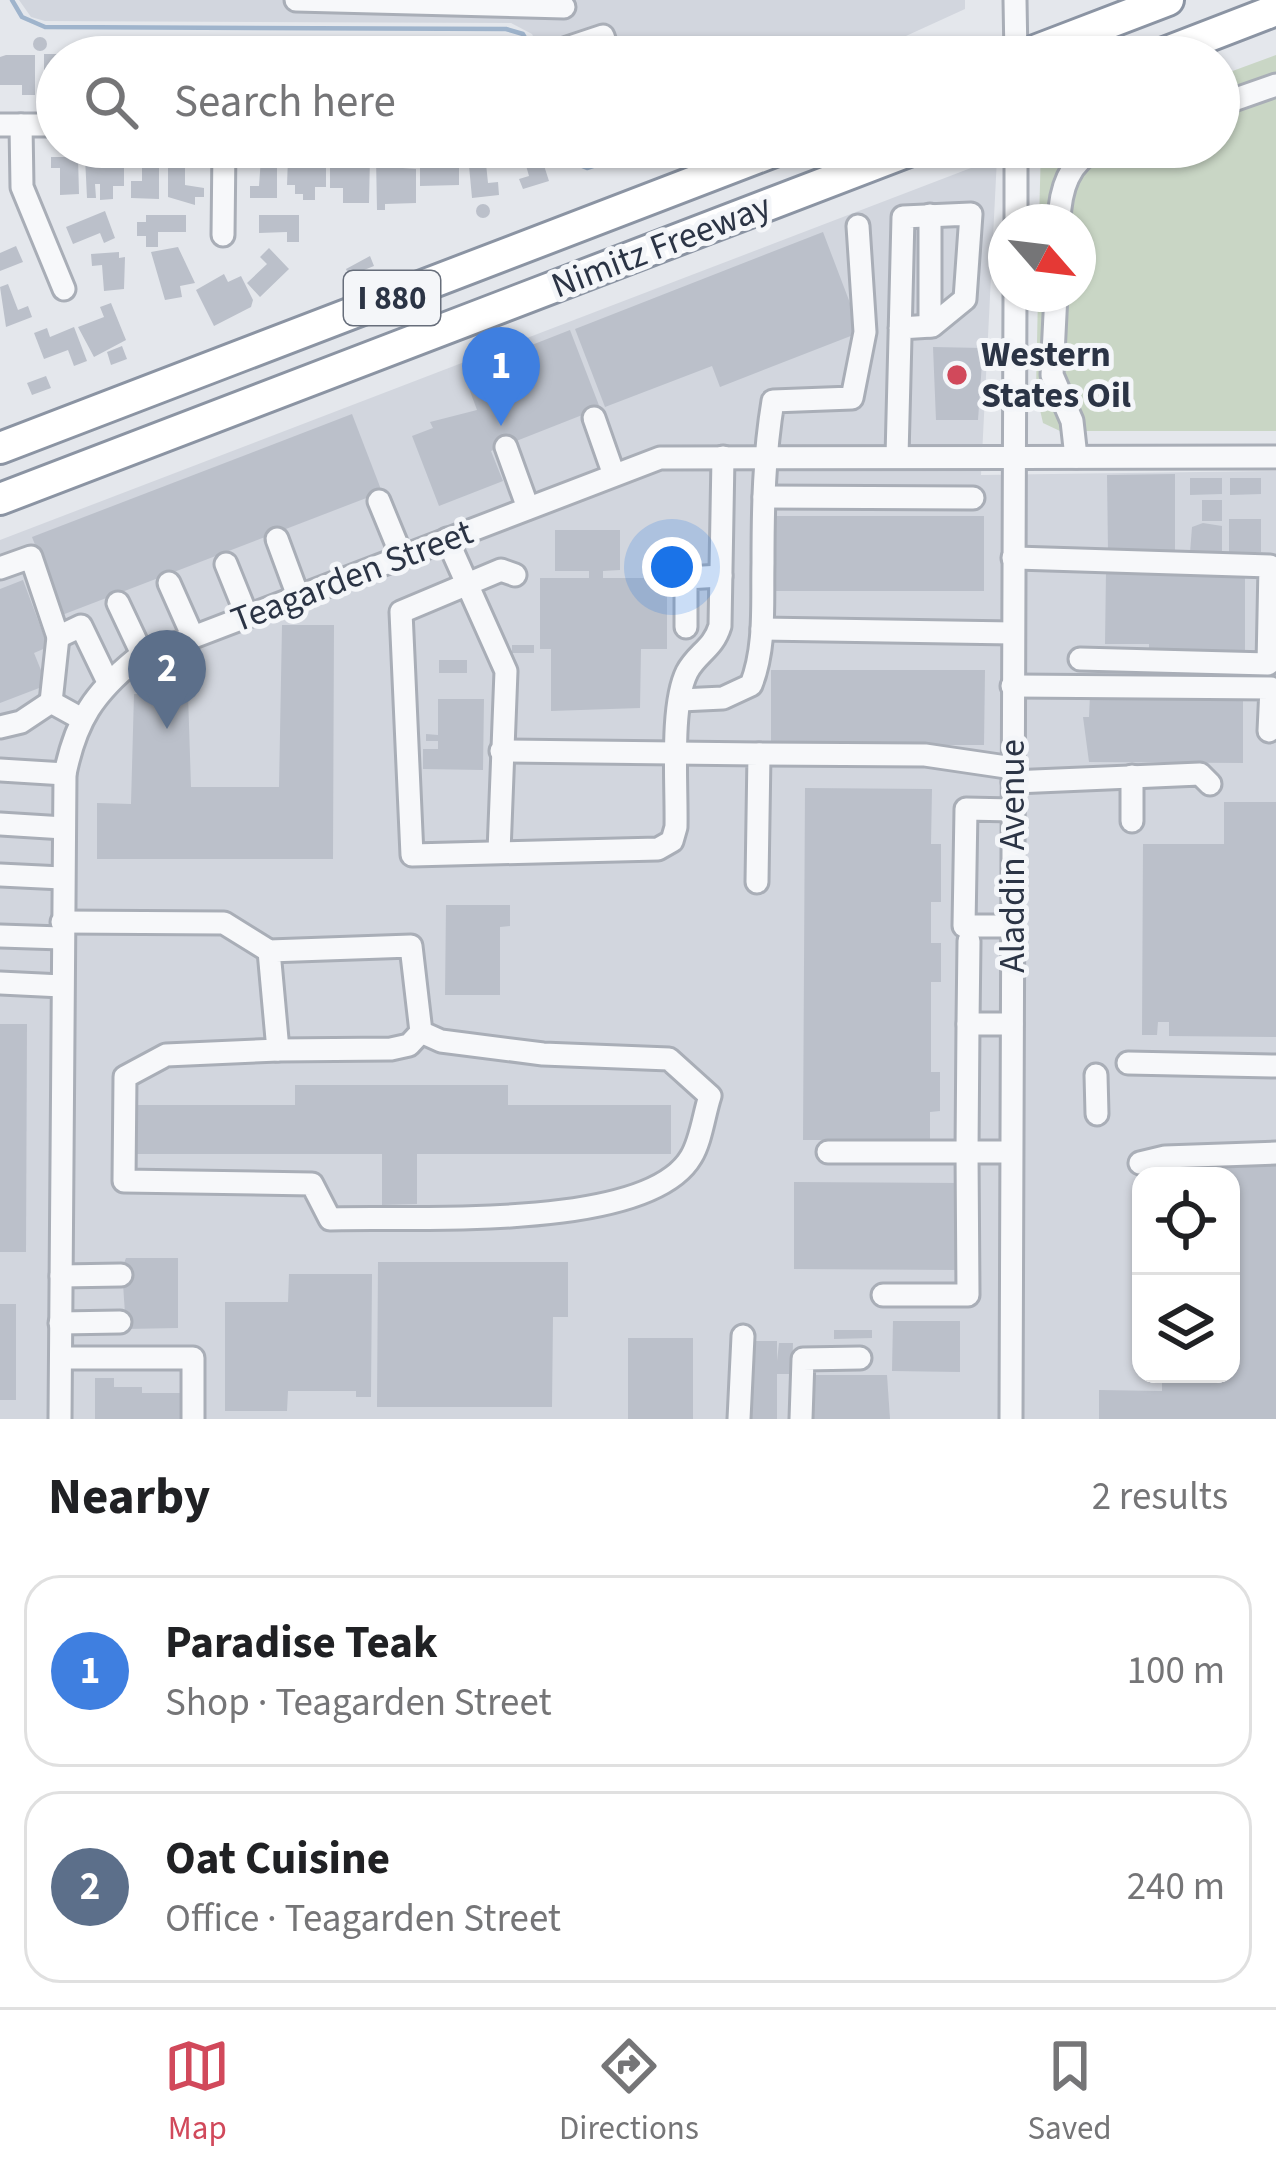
<!DOCTYPE html>
<meta charset="utf-8">
<style>
:root{--surface:#fff;--page:#f2f2f2;--text:#202124;--muted:#757577;--line:#e0e0e0;--accent:#d1495b}
body{margin:0;font-family:"Source Sans 3",sans-serif;background:var(--page);color:var(--text)}
.controls{position:absolute;right:36px;bottom:36px;display:grid;overflow:hidden;border-radius:24px;box-shadow:0 3px 9px #0004}
.controls button{width:108px;height:108px;display:grid;place-items:center;padding:0;border:0;border-bottom:3px solid var(--line);background:var(--surface);color:var(--text);font:60px sans-serif}
.compass{position:absolute;left:988px;top:204px;width:108px;height:108px;border-radius:50%;background:var(--surface);box-shadow:0 3px 9px #0004;rotate:118deg}
.you{position:absolute;left:672px;top:567px;width:42px;height:42px;margin:-30px;border:9px solid #fff;border-radius:50%;background:#1a73e8;box-shadow:0 0 0 18px #1a73e833}
.badge{display:grid;place-items:center;width:78px;height:78px;border-radius:50%;background:var(--accent);color:#fff;font-size:39px;font-weight:700}
.pin{position:absolute;translate:-50% -99px;filter:drop-shadow(0 3px 6px #0008)}
.pin::after{content:'';position:absolute;top:63px;width:42px;height:36px;background:inherit;clip-path:polygon(0 0,100% 0,50% 100%)}
.list{margin:0;padding:0;list-style:none}
h2{display:flex;justify-content:space-between;align-items:center;height:156px;margin:0;padding:0 48px;font-size:51px}
h2 small{font-size:39px;font-weight:400;color:var(--muted)}
.list li{display:grid;grid-template-columns:78px 1fr auto;gap:36px;align-items:center;box-sizing:border-box;height:192px;margin:0 24px 24px;padding:0 24px;border:3px solid var(--line);border-radius:36px}
.list b{display:block;font-size:45px;white-space:nowrap}
.list p{margin:0;font-size:39px;white-space:nowrap;color:var(--muted)}
.list em{font-size:39px;font-style:normal;color:var(--muted)}
.icon{flex:none;width:66px;height:66px;fill:none;stroke:currentColor;stroke-width:2;stroke-linecap:round;stroke-linejoin:round}
.map{position:relative;flex:none;width:1276px;height:1419px;overflow:hidden}
.search{position:absolute;background:var(--surface);box-shadow:0 3px 9px #0004;left:36px;right:36px;top:36px;height:132px;display:flex;align-items:center;gap:30px;box-sizing:border-box;padding:0 42px;border-radius:66px;color:var(--muted);font-size:45px}
.sheet{height:588px;background:var(--surface)}
nav{display:flex;justify-content:space-around;align-items:center;box-sizing:border-box;height:168px;border-top:3px solid var(--line);background:var(--surface);font-size:33px;color:var(--muted)}
nav a{display:grid;justify-items:center;gap:6px}
nav .on{color:var(--accent)}
.map>svg:first-child{display:block}
</style>
<div class="map">
<svg width="1276" height="1419" viewBox="0 0 1276 1419">
<rect width="100%" height="100%" fill="#e4e7ec"/>
<g fill="#d2d6de" fill-rule="evenodd">
<path d="M19,0H965V9L860,57H543L532,34L511,23L45,21L31,17Z"/>
<path d="M997,158L981,475L1276,471V1419H0V540ZM1141,1176H1231V1374H1141Z"/>
</g>
<path fill="#c9d6c5" d="M1276,55V431H1060L1043,423L1036,392L1038,294H1078V222H1039L1041,147H1219V76Z"/>
<g fill="none" stroke-linecap="round" stroke-linejoin="round">
<g stroke="#9fb4cc" stroke-width="4.5">
<path d="M12,0L22,17L45,27L506,29L523,34L536,57"/>
<path d="M884,57L933,42"/>
<path d="M559,147L570,161L587,168L648,147"/>
</g>
</g>
<g fill="#bbc0ca">
<circle cx="40" cy="44" r="7"/>
<path d="M191,41H202V57L191,54Z"/>
<rect x="77" y="50" width="28" height="7"/>
<rect x="44" y="54" width="13" height="42"/>
<path d="M6,55H35V95H22V85H0V57Z"/>
<path d="M538,147L549,181L523,189L519,179L529,176L521,148Z"/>
<path d="M485,154L488,183L498,182L499,195L472,198L468,155Z"/>
<path d="M51,157H78L79,194L60,195V168H51Z"/>
<path d="M85,157H97V166H124V186H113V199L100,200V184H95L96,198H87Z"/>
<path d="M142,157H159V199L131,198V181H142Z"/>
<path d="M168,157H185V185L204,188V197H195V205L168,197Z"/>
<path d="M300,157V168H326V187H315V200H303V194H295V185H287L288,158Z"/>
<path d="M344,157H370L369,203H343V188H330V168H344Z"/>
<path d="M261,158H277V198H250V186H259Z"/>
<path d="M376,158H389V167L416,169V203L385,204V210H377Z"/>
<path d="M442,158H459V185L420,186V168L442,166Z"/>
<circle cx="483" cy="211" r="7"/>
<path d="M105,211L115,238L104,243L100,233L73,244L66,227Z"/>
<path d="M146,215H186V232H158V247H146V236H137V222H146Z"/>
<path d="M259,215H299V242H287V232L259,233Z"/>
<path d="M823,232L861,332L720,387L712,366L605,407L575,329Z"/>
<path d="M16,246L23,262L0,271V253Z"/>
<path d="M178,247L195,283L180,286L182,297L165,300L151,252Z"/>
<path d="M269,248L289,269L260,297L247,283L267,264L260,257Z"/>
<path d="M119,252V258L125,257L124,289L104,291L102,265L92,266L91,254Z"/>
<path d="M370,256L374,266L349,276L346,269Z"/>
<path d="M224,274L228,282L241,276L253,300L251,307L214,326L196,290Z"/>
<path d="M8,284L18,310L28,306L32,317L6,327L0,287Z"/>
<path d="M111,303L126,340L94,357L78,327L104,317L100,307Z"/>
<path d="M74,327L87,361L74,366L68,350L44,359L34,333L47,328L50,337Z"/>
<path d="M570,330L600,408L491,451L503,481L439,506L412,436L433,428L430,422L477,410L463,372Z"/>
<path d="M122,346L127,359L111,365L107,352Z"/>
<path d="M933,347L983,348L978,420H936Z"/>
<path d="M46,376L51,388L32,395L27,383Z"/>
<path d="M352,414L382,492L62,615L32,537Z"/>
<path d="M1175,474V550L1108,551L1107,475Z"/>
<path d="M1190,478H1222V494L1190,495Z"/>
<path d="M1230,478H1261V494L1230,495Z"/>
<rect x="1202" y="500" width="20" height="21"/>
<rect x="771" y="516" width="213" height="75"/>
<rect x="1229" y="519" width="32" height="33"/>
<path d="M1203,523L1222,526V552L1190,553L1192,527Z"/>
<path d="M555,530H620V570L603,571V578H667V649H641L640,708L551,711V649H540V578H589V571H555Z"/>
<path d="M653,555H689L688,575H653Z"/>
<path d="M1106,571H1245V660H1149V644H1105Z"/>
<path d="M23,580L48,647L34,653L47,685L0,703V589Z"/>
<path d="M282,625H334L333,859H97V803L131,804L134,694H188L191,787H279Z"/>
<rect x="512" y="645" width="22" height="8"/>
<rect x="439" y="660" width="28" height="13"/>
<path d="M771,670H985L984,745H771Z"/>
<path d="M1090,695H1243V763L1089,762L1083,717H1089Z"/>
<path d="M438,699H484L483,770L423,769V749H438V741H426V734L438,735Z"/>
<path d="M805,788L932,789L931,844H941V902H931V943H941V982H931V1072H940V1111L930,1112V1140H803Z"/>
<path d="M1224,802H1276V1037L1169,1036V1022H1158L1157,1035H1142L1143,844H1224Z"/>
<path d="M446,905H510V926L500,927V995H445Z"/>
<path d="M0,1024H27L26,1252H0Z"/>
<path d="M295,1085H508V1105H671V1154H417V1204L382,1205V1154H128V1105H295Z"/>
<path d="M1164,1165L1276,1166V1419H1099V1390L1162,1391V1374H1231V1176H1164Z"/>
<path d="M794,1182L961,1183L960,1270L794,1269Z"/>
<path d="M126,1258H178V1328L126,1329L122,1268Z"/>
<path d="M378,1262H568V1317H553L552,1407H377Z"/>
<path d="M289,1274H372L371,1397H356V1391H288L287,1411H225V1302H288Z"/>
<rect x="0" y="1304" width="16" height="96"/>
<path d="M893,1321H960V1372L892,1371Z"/>
<path d="M834,1330H872V1338L834,1339Z"/>
<rect x="628" y="1338" width="65" height="81"/>
<path d="M750,1341H777V1361L779,1343H793L792,1374H777V1419H750Z"/>
<path d="M812,1375H887L890,1419H809Z"/>
<path d="M95,1378H114V1387H142V1393H182V1419H95Z"/>
</g>
<g fill="none" stroke-linecap="round" stroke-linejoin="round">
<g stroke="#a9aeb7" stroke-width="27">
<g id="minor">
<path d="M296,0L564,7"/>
<path d="M1015,0L1016,57"/>
<path d="M567,48L603,36L610,57"/>
<path d="M1219,105L1276,85"/>
<path d="M0,125H57"/>
<path d="M21,125L22,187L64,289"/>
<path d="M1016,222V147"/>
<path d="M1059,222C1060,190 1068,161 1100,147"/>
<path d="M223,235L224,147"/>
<path d="M1056,294L1052,375L1072,421L1076,457"/>
<path d="M930,326V215"/>
<path d="M594,418L614,475"/>
<path d="M506,447L528,508"/>
<path d="M897,457L903,217L971,214L965,299L932,326L900,328"/>
<path d="M764,497L973,498"/>
<path d="M379,501L402,557"/>
<path d="M277,539L298,596"/>
<path d="M447,539L506,671L499,852"/>
<path d="M1013,558L1270,566L1268,664L1080,659"/>
<path d="M226,564L247,616"/>
<path d="M0,568L31,557L58,637L81,626L108,682"/>
<path d="M515,575L501,570L401,612L412,855L658,849L672,841L676,827C677,787 670,706 687,672C697,653 713,649 720,626L723,457"/>
<path d="M169,583L193,637"/>
<path d="M118,603L143,656"/>
<path d="M686,627V578L721,576"/>
<path d="M762,629L1013,633"/>
<path d="M1012,686L1271,688L1269,731"/>
<path d="M681,700L723,698L751,685C766,647 762,603 763,563C763,508 764,455 773,401L852,398L865,332L858,226"/>
<path d="M51,702L58,637"/>
<path d="M0,727L21,722L51,702L80,718"/>
<path d="M501,751L759,754L757,882"/>
<path d="M759,754L925,755L1013,768"/>
<path d="M0,770L65,774"/>
<path d="M1013,782L1200,774L1210,784"/>
<path d="M1132,821V776"/>
<path d="M0,824L64,828"/>
<path d="M0,875L62,878"/>
<path d="M62,922L224,923L269,951L411,946L421,1032L441,1041L543,1054L669,1059L710,1096C704,1114 701,1141 691,1157C647,1232 411,1216 330,1219L312,1184L124,1181L125,1077L166,1055L278,1050L269,951"/>
<path d="M1012,926H964L966,809L1013,810"/>
<path d="M0,936L62,938"/>
<path d="M969,941L968,1024H1012"/>
<path d="M0,983L62,986"/>
<path d="M968,1024L967,1152H1011"/>
<path d="M278,1050L391,1049L409,1045L421,1032"/>
<path d="M1128,1063L1276,1066"/>
<path d="M1096,1075L1097,1114"/>
<path d="M828,1152H967L968,1295H883"/>
<path d="M1140,1163L1165,1157L1276,1153"/>
<path d="M61,1276L121,1275"/>
<path d="M60,1323L120,1322"/>
<path d="M61,1358H193V1419"/>
<path d="M60,1419L65,774C76,720 94,693 136,659L660,458L1276,457"/>
<path d="M739,1419L743,1336"/>
<path d="M801,1419L803,1359L860,1358"/>
<path d="M1011,1419L1015,294"/>
</g>
</g>
<g stroke="#8b94a3" stroke-width="36">
<g id="highway">
<path d="M1019,57L1168,0"/>
<path d="M1154,57L1276,10"/>
<path d="M0,448L785,147"/>
<path d="M0,499L919,147"/>
</g>
</g>
<use href="#minor" stroke="#f7f8fa" stroke-width="21"/>
<use href="#highway" stroke="#fff" stroke-width="30"/>
</g>
<circle fill="#d1495b" stroke="#f4f6f9" stroke-width="4.5" cx="957" cy="375" r="12"/>
<g text-anchor="middle" dominant-baseline="central" stroke-width="10" stroke-linejoin="round" paint-order="stroke">
<rect fill="#f4f6f9" stroke="#676e7b" stroke-width="3" x="344" y="271" width="96" height="54" rx="9"/>
<g font-size="33" font-weight="bold" fill="#2b3445">
<text x="392" y="298">I 880</text>
</g>
<g font-size="36" fill="#2b3445" stroke="#f4f6f9">
<text transform="translate(661 246) rotate(-21)">Nimitz Freeway</text>
<text transform="translate(352 576) rotate(-21)">Teagarden Street</text>
<text transform="translate(1012 856) rotate(-90)">Aladdin Avenue</text>
</g>
<g font-size="36" font-weight="bold" fill="#2b3445" stroke="#f4f6f9" text-anchor="start">
<text x="981" y="354">Western<tspan x="981" dy="41">States Oil</tspan></text>
</g>
</g>
</svg>
<div class="controls">
<button><svg class="icon" aria-label="locate" viewBox="0 0 24 24"><circle cx="12" cy="12" r="6"/><path d="M12 2v4M12 18v4M2 12h4M18 12h4"/></svg></button>
<button><svg class="icon" aria-label="layers" viewBox="0 0 24 24"><path d="M12 4l9 5-9 5-9-5zM3 14l9 5 9-5"/></svg></button>
</div>
<svg class="compass" viewBox="-18 -18 36 36"><path d="M0-13l5 13h-10z" fill="#e53935"/><path d="M0 13l5-13h-10z" fill="#757577"/></svg>
<div class="you"></div>
<div class="pin badge" style="left:501px;top:426px;background:#3f7fe0">1</div>
<div class="pin badge" style="left:167px;top:729px;background:#5c6f8a">2</div>
<div class="search"><svg class="icon" aria-label="search" viewBox="0 0 24 24"><circle cx="10" cy="10" r="6"/><path d="M15 15l6 6"/></svg>Search here</div>
</div>
<section class="sheet">
<h2>Nearby<small>2 results</small></h2>
<ul class="list">
<li><span class="badge" style="background:#3f7fe0">1</span><div><b>Paradise Teak</b><p>Shop · Teagarden Street</p></div><em>100 m</em></li>
<li><span class="badge" style="background:#5c6f8a">2</span><div><b>Oat Cuisine</b><p>Office · Teagarden Street</p></div><em>240 m</em></li>
</ul>
</section>
<nav>
<a class="on"><svg class="icon" aria-label="map" viewBox="0 0 24 24"><path d="M3 6l6-2 6 2 6-2v14l-6 2-6-2-6 2zM9 4v14M15 6v14"/></svg>Map</a>
<a><svg class="icon" aria-label="directions" viewBox="0 0 24 24"><path d="M12 3l9 9-9 9-9-9zM9 14v-3h6M13 9l2 2-2 2"/></svg>Directions</a>
<a><svg class="icon" aria-label="saved" viewBox="0 0 24 24"><path d="M7 4h10v16l-5-4-5 4z"/></svg>Saved</a>
</nav>
